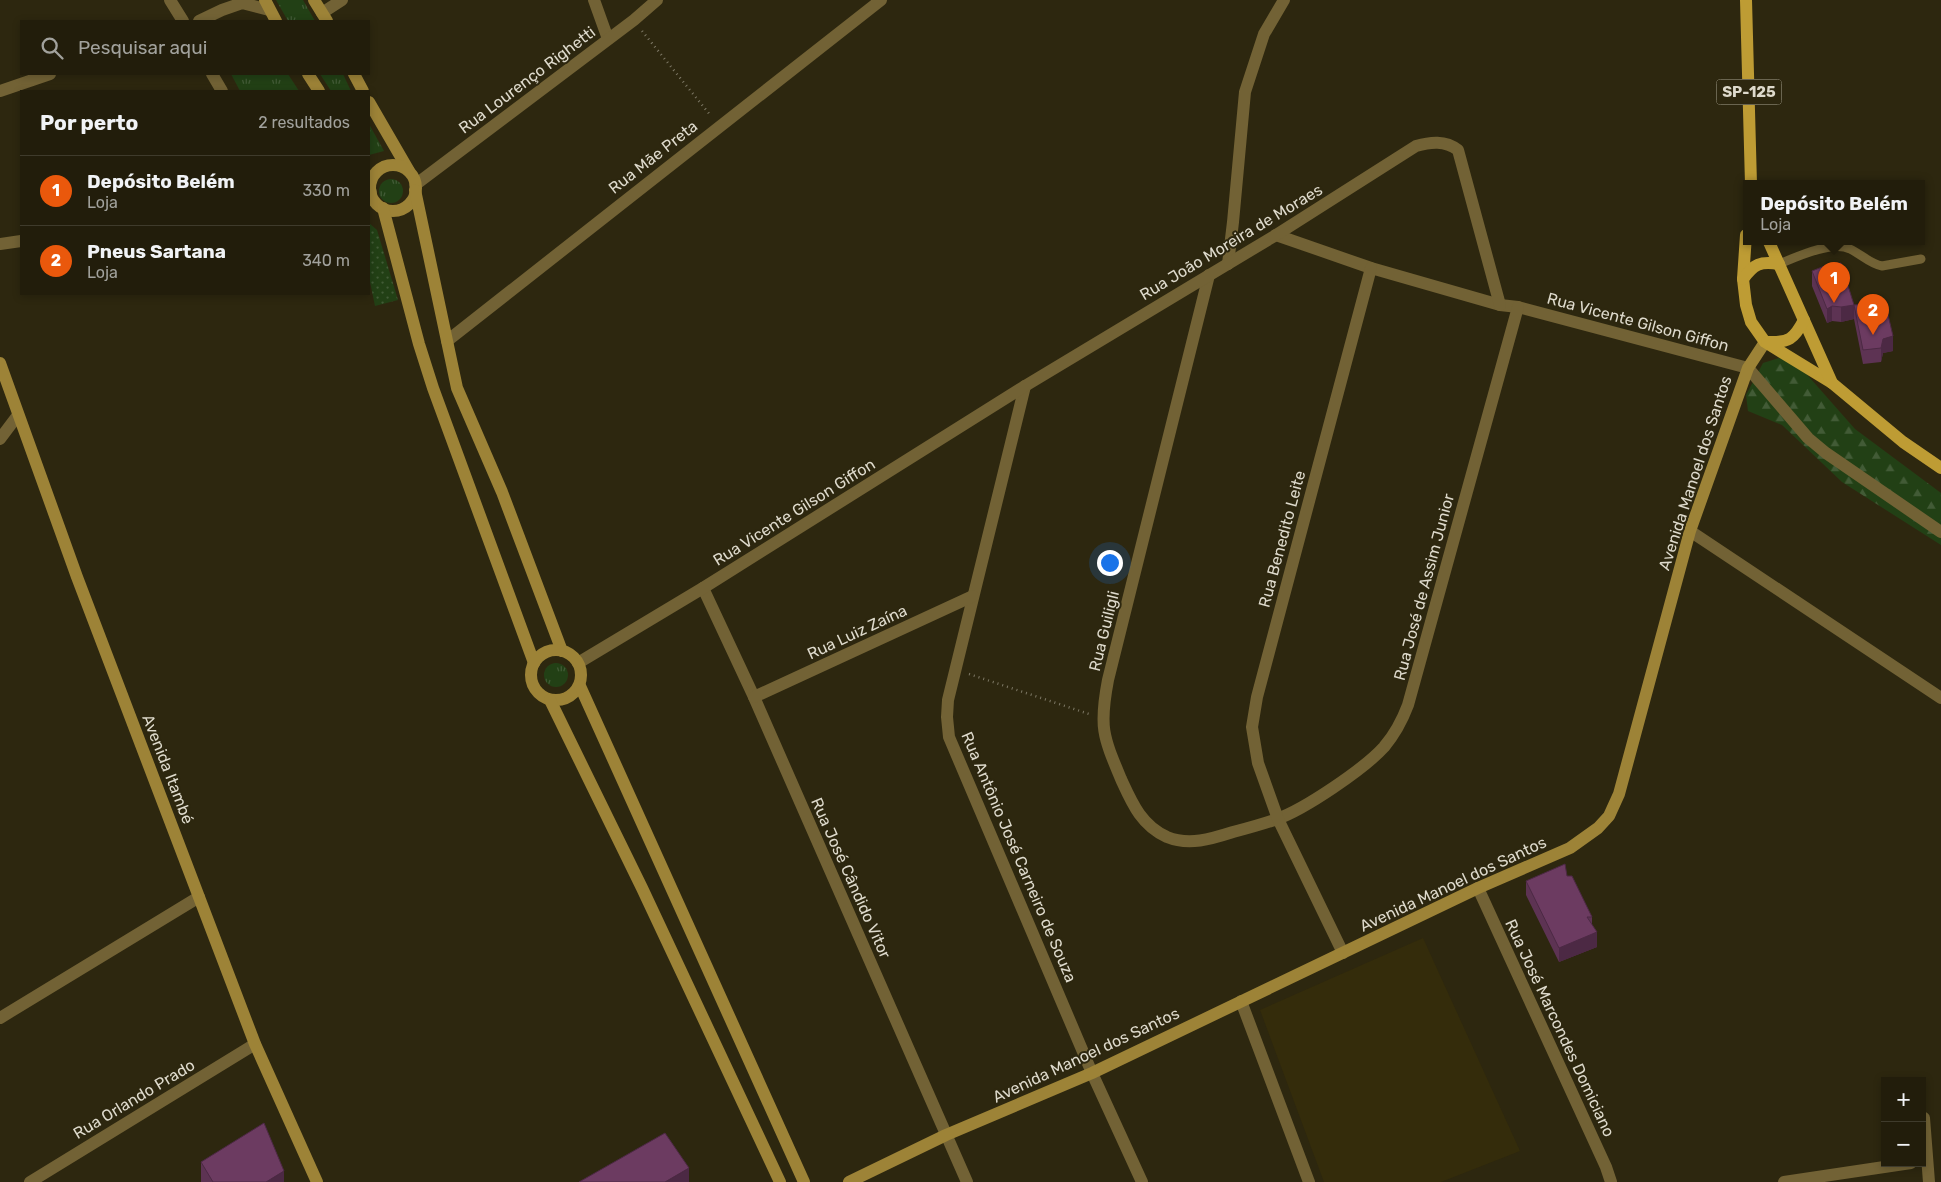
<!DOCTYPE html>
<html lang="pt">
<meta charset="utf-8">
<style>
:root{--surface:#221d0b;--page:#2e2a19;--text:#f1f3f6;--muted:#a2a29d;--line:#3f3b2c;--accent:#ea580c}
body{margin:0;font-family:Rubik,sans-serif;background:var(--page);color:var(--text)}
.controls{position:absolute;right:15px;bottom:15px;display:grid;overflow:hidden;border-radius:0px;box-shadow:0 2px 8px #0003}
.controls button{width:45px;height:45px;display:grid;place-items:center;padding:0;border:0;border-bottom:1px solid var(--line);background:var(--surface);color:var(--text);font:25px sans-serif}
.you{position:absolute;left:1109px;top:562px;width:18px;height:18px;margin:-12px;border:4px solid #fff;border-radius:50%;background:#1a73e8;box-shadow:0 0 0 8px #1a73e833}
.badge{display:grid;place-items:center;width:32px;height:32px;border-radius:50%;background:var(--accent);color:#fff;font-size:16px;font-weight:700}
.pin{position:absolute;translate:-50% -41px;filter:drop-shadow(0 1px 2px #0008)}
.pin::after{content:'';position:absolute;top:26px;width:18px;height:15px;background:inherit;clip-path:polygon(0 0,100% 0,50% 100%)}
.popup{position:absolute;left:1743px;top:180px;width:182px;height:65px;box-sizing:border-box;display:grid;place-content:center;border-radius:0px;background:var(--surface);filter:drop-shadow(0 1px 4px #0005);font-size:16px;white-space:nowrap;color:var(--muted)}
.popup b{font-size:19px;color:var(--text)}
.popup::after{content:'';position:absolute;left:50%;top:100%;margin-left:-10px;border:10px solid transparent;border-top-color:var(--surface)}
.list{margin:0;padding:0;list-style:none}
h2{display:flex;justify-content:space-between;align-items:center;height:65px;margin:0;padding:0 20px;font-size:21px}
h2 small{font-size:16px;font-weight:400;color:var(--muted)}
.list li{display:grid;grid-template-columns:32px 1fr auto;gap:15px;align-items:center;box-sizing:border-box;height:70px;padding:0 20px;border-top:1px solid var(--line)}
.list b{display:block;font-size:19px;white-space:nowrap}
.list p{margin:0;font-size:16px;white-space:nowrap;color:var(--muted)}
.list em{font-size:16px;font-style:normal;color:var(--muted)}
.icon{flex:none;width:28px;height:28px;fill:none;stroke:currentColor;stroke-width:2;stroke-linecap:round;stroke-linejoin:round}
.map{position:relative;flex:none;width:1941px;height:1182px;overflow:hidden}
.search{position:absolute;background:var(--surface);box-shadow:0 2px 8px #0003;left:20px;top:20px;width:350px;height:55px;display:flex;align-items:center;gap:12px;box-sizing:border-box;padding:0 18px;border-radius:0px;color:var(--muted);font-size:19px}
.panel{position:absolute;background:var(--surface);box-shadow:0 2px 8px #0003;left:20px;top:90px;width:350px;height:205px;border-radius:0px}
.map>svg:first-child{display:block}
</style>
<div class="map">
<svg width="1941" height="1182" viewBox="0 0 1941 1182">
<defs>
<pattern id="grass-tufts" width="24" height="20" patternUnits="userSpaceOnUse" patternTransform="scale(1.25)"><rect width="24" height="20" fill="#224015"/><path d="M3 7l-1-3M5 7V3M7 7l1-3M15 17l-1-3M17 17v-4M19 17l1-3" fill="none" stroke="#425b36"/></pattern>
<pattern id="forest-firs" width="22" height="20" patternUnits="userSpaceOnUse" patternTransform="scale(1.25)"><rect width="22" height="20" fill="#224015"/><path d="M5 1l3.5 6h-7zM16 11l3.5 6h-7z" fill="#425b36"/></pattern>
<pattern id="park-dots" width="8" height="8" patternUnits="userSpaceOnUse" patternTransform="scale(1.25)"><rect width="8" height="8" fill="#224015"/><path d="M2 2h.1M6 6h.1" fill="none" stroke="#425b36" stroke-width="1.8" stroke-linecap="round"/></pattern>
</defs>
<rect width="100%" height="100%" fill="#2d270f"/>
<path fill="#342c0b" d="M1423,938L1520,1151L1441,1182H1324L1260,1010Z"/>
<g fill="url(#grass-tufts)">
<path d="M276,0H303L315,21H288Z"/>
<path d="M231,74H288L299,91H240Z"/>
<path d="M320,74H343L351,91H331Z"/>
<path d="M369,124L384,151L369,155Z"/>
<circle cx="391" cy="191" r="12"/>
<circle cx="556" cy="675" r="12"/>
</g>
<path fill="url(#forest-firs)" d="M1779,358L1795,361L1855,429L1941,493V545L1842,482L1782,425L1748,411L1746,395L1763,363Z"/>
<path fill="url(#park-dots)" d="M369,223L377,230L398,300L375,306L369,277Z"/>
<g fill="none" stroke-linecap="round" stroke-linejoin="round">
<g stroke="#7e7966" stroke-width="2.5" stroke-dasharray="1 4" stroke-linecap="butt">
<path d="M642,31L711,116"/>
<path d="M969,674L1089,714"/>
</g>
<path stroke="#726235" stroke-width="9" d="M1779,264C1796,257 1833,240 1850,249C1861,254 1870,264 1882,266L1921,259"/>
<g stroke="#726235" stroke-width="12">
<path d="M170,0L183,21"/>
<path d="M594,0L608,39"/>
<path d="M322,13L342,0"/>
<path d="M199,21L222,10L242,3L269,10"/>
<path d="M212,74L222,91"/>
<path d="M0,91L50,74"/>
<path d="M415,185L634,20L657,0"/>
<path d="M369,192H371"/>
<path d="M1276,235L1371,268L1500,305L1518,307L1748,368L1808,438L1826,453L1941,532"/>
<path d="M0,244L21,241"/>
<path d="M1228,264L1233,222L1245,92L1264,34L1284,0"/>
<path d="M1209,275L1108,680C1099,727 1103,736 1121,779C1132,803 1141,825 1167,837C1189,846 1211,839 1233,832C1248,828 1263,824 1277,819C1305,809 1364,769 1384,747C1395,734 1402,721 1408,705L1518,307"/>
<path d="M447,341L881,0"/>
<path d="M1025,386L948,700L947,717L949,737L1092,1073L1142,1182"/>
<path d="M0,439L18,415"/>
<path d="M1690,531L1941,698"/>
<path d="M703,588L754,697L967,1182"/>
<path d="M578,663L703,588L1025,386L1276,235L1416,146C1430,142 1445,140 1458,150L1500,305"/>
<path d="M754,697L973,596"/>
<path d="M1478,888L1606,1167L1611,1182"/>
<path d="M1343,953L1278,819L1258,763L1252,727L1257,697L1371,268"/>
<path d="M1241,1001L1309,1182"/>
<path d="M0,1018L199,897"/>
<path d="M1924,1118L1929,1182"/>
<path d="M30,1182L255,1044"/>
<path d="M1784,1182L1911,1163"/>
</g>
<g stroke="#9d8337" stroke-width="12">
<path d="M265,0L276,21"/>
<path d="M314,0L327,21"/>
<path d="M308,74L319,91"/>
<path d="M354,74L363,91"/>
<path d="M369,102L409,171"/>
<circle cx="393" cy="188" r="23"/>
<path d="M415,190L457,388L502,492L562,651"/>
<path d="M383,208L419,344L433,388L534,663"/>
<path d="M0,363L77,577L255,1044L317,1182"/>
<circle cx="556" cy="675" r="25"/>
<path d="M580,686L804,1182"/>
<path d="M550,700L642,888L780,1182"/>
<path d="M849,1182L946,1135L1092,1073L1478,888L1570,848L1598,828L1609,816L1619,794L1690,531L1748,368L1765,342"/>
</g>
<g stroke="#be9c34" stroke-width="12">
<path d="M1746,0L1751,184"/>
<path d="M1746,235L1743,279L1746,305L1751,322L1765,342L1832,383"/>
<path d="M1769,242L1832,383L1903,442L1941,468"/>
<path d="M1743,279C1754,264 1760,261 1779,264"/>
<path d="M1767,342C1789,343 1794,339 1804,320"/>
</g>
</g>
<g fill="#5d3353">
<path d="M1812,271L1854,305L1893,351L1883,353L1881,362L1863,364L1854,319L1841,322L1832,321L1827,323L1812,286Z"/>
<path d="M1567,876L1592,917V925L1597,947L1559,962L1526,895V881Z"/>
<path d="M201,1162L284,1182H201Z"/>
</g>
<g fill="#4c2944">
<path d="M1854,305V319L1841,322V307Z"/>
<path d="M1832,306V321L1827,323V309Z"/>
<path d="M1893,336V351L1883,353L1881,362V348L1883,339Z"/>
<path d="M1597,932V947L1559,962V948Z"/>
<path d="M689,1168V1182H665Z"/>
<path d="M284,1171V1182H266Z"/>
</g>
<g fill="#6c3b61" stroke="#4c2944">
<path d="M1841,263L1854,305L1841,307L1832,306L1827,309L1812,271L1827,265Z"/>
<path d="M1885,302L1893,336L1883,339L1881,348L1863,350L1854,305Z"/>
<path d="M1565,864L1567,876H1572L1592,917H1587L1597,932L1559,948L1526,881Z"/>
<path d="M264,1123L284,1171L266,1182H213L201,1162Z"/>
<path d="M665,1133L689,1168L665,1182H579Z"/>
</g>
<g text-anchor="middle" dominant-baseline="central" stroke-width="4" stroke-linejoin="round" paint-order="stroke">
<rect fill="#2d270f" stroke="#a9a493" stroke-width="1" x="1716.5" y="79.5" width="65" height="25" rx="4"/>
<g font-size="15" font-weight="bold" fill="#dedacc">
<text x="1749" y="92">SP-125</text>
</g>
<g font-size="16" fill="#dedacc" stroke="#2d270f">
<text transform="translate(527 80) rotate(-37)">Rua Lourenço Righetti</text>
<text transform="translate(653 157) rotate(-38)">Rua Mãe Preta</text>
<text transform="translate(1231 242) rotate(-31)">Rua João Moreira de Moraes</text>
<text transform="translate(1638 322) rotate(15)">Rua Vicente Gilson Giffon</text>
<text transform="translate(1695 473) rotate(-72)">Avenida Manoel dos Santos</text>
<text transform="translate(794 512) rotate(-32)">Rua Vicente Gilson Giffon</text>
<text transform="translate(1282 539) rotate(-75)">Rua Benedito Leite</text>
<text transform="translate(1424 587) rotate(-75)">Rua José de Assim Junior</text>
<text transform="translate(1104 631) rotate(-76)">Rua Guiligli</text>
<text transform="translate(857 632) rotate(-25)">Rua Luiz Zaína</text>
<text transform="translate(168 769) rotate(69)">Avenida Itambé</text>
<text transform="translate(1019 857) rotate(67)">Rua Antônio José Carneiro de Souza</text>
<text transform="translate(851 878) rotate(66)">Rua José Cândido Vitor</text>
<text transform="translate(1453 884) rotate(-25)">Avenida Manoel dos Santos</text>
<text transform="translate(1560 1028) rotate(65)">Rua José Marcondes Domiciano</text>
<text transform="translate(1086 1055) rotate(-25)">Avenida Manoel dos Santos</text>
<text transform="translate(134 1099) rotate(-31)">Rua Orlando Prado</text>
</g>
</g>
</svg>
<div class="controls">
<button>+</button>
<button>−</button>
</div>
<div class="you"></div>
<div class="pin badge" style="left:1834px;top:303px">1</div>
<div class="popup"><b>Depósito Belém</b>Loja</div>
<div class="pin badge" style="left:1873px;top:335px">2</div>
<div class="search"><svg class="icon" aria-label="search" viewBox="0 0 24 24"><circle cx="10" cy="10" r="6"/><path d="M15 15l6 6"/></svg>Pesquisar aqui</div>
<section class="panel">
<h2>Por perto<small>2 resultados</small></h2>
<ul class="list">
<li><span class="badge">1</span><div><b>Depósito Belém</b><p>Loja</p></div><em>330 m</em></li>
<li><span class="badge">2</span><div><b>Pneus Sartana</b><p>Loja</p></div><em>340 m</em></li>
</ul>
</section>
</div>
